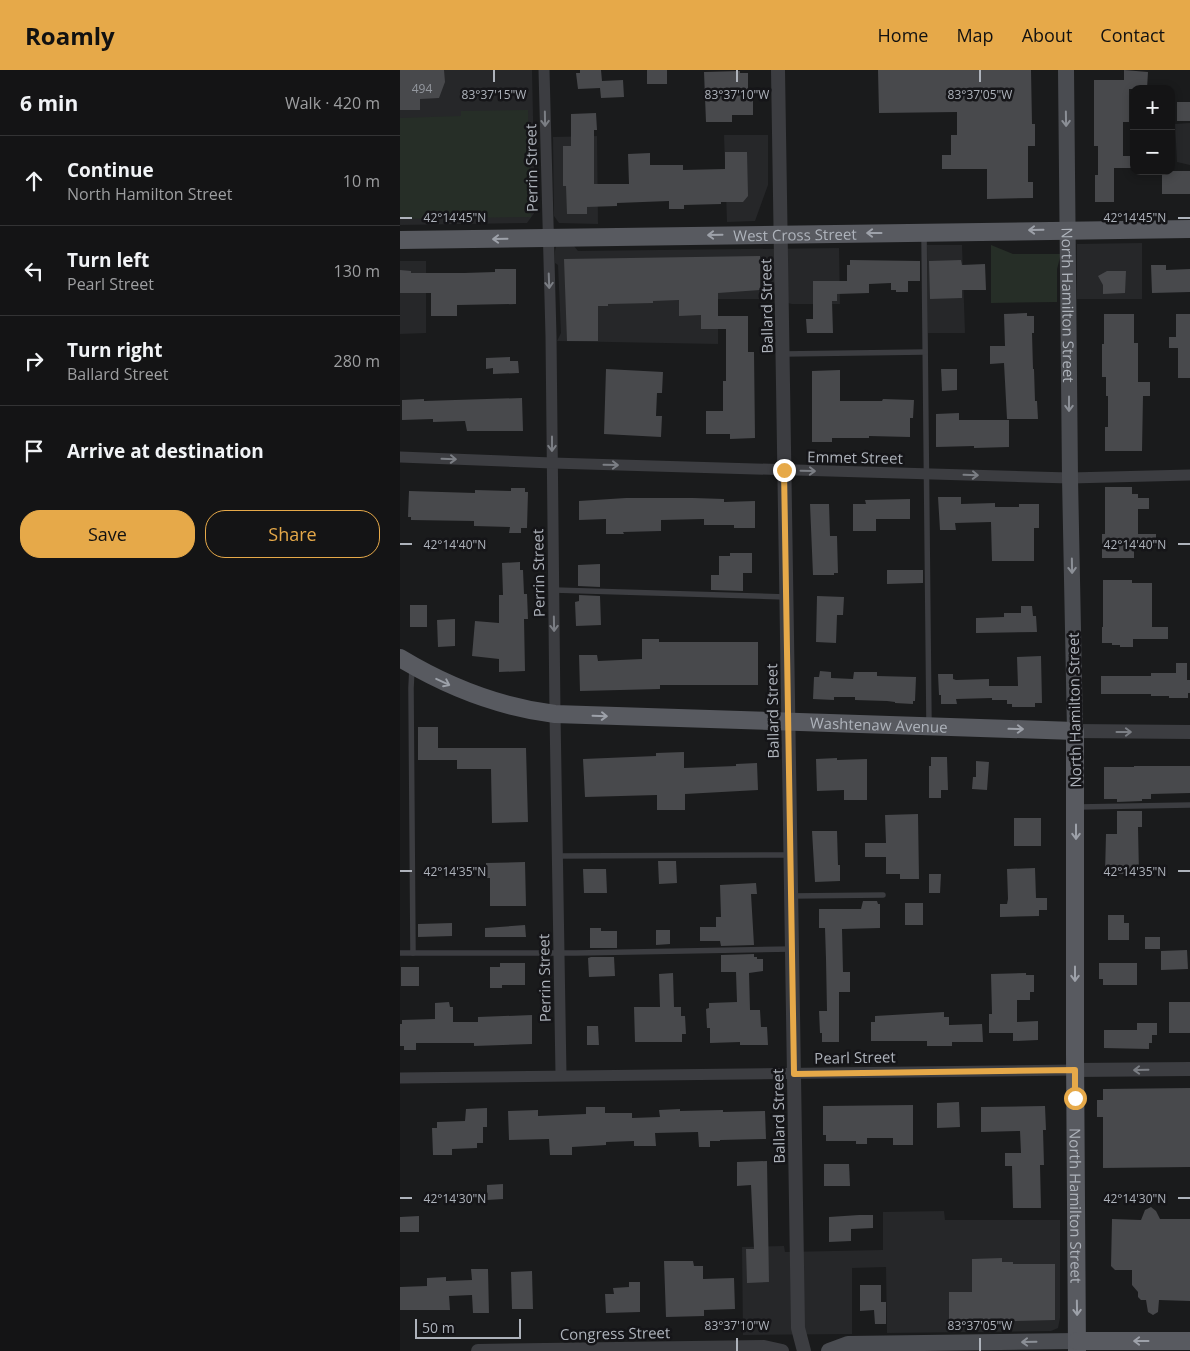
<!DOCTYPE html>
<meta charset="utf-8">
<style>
:root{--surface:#141415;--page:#212122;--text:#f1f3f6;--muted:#9d9ea0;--line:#333334;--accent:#e6a949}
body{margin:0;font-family:"Open Sans",sans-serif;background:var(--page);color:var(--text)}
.controls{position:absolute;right:15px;top:15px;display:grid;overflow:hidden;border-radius:10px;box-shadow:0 2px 8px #0003}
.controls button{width:45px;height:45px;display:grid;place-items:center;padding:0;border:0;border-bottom:1px solid var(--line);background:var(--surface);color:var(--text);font:25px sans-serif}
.scale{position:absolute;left:15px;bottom:12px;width:106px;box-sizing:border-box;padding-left:5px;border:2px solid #aeb3bb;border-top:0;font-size:14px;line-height:18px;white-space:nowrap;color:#aeb3bb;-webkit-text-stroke:4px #151518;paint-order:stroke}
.stop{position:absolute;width:15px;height:15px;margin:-11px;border:4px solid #e6a949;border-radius:50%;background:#fff}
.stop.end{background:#e6a949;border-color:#fff;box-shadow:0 1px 5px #0008}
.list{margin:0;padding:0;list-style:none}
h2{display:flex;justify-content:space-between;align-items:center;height:65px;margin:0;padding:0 20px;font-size:21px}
h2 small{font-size:16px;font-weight:400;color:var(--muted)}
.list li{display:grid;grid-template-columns:32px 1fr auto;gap:15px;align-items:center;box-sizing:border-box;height:90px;padding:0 20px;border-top:1px solid var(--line)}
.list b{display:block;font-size:19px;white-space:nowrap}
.list p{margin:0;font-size:16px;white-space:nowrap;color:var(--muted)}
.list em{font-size:16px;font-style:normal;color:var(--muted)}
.actions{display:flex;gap:10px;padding:15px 20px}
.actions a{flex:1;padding:11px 0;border:1px solid var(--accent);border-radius:20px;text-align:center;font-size:18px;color:var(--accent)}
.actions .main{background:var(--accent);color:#111}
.icon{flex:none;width:28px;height:28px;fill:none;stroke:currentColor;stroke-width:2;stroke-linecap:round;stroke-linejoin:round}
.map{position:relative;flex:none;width:790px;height:1281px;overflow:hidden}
header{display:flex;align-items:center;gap:30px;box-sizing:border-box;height:70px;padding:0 25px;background:var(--accent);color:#111}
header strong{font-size:24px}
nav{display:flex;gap:28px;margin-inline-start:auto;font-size:18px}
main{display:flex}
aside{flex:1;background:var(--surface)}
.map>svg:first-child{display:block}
</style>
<header>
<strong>Roamly</strong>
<nav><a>Home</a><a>Map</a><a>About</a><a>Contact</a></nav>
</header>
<main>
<aside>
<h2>6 min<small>Walk · 420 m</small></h2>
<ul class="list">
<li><svg class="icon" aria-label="ahead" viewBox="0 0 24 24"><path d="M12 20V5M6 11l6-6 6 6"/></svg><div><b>Continue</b><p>North Hamilton Street</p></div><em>10 m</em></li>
<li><svg class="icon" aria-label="left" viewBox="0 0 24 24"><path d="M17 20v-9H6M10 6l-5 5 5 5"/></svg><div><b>Turn left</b><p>Pearl Street</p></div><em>130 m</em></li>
<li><svg class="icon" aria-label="right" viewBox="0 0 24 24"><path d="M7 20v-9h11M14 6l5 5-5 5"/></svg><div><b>Turn right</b><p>Ballard Street</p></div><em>280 m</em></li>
<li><svg class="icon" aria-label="arrive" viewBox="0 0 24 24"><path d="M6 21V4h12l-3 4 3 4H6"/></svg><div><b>Arrive at destination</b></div></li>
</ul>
<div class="actions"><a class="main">Save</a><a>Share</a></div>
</aside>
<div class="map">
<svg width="790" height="1281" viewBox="0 0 790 1281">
<rect width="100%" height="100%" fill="#1a1b1c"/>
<g fill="#262729">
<path d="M0,0H132L135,142L127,153L0,155Z"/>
<path d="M790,53V95L777,92L775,54Z"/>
<path d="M324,65H368V115L355,151L327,152Z"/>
<path d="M197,66L198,154L159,153L154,146L153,67Z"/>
<path d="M742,173V229H677V174Z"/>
<path d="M527,175H562L565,263H528Z"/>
<path d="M156,176H174L178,181L439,178L440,234H392L371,229H318V274L157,271L161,263L158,195L155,193V181Z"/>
<path d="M0,191H26V263L0,264Z"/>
<path d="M544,1141L545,1150H660V1248L658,1258L651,1261L487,1263L486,1197L452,1198V1264L343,1265L342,1177L384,1176L385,1182L483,1180V1142Z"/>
</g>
<g fill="#262e27">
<path d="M128,40L131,147L0,149V48L61,46V41Z"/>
<path d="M591,175L613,184H661L657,199V232L591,233Z"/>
</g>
<g fill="#48494c">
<path d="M0,0H44L45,12L39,28L20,29V40H0Z"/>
<path d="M180,0H201L202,11L223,10L224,27L201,28L200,18L178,19L176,3H180Z"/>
<rect x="247" y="0" width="20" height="14"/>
<path d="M478,0H631L632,54H635V76H628V112H633V128L587,129V99H542V85H551V65H557V42L479,43Z"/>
<path d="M724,0L748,2L747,19H729V52H723V86H734V98H714V132H695V105H698V76H694V10H724Z"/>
<path d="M340,1V3H348V30H353V45H332V52H306L304,2Z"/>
<rect x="777" y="32" width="13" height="19"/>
<path d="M196,43L197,60H194V114H229L228,84L250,83V95H283V100L325,99V82H347L348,126L343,132H321V134L284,135V139H269V131L217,133V136L187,137V144H167L166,116H163V76H171V44Z"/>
<rect x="762" y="101" width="28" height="23"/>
<path d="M360,186V220L318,223V246H348V282H354L355,368L330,369V364H306V341H323V311H326V259H301V245L279,246V230L253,231V233L208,234V236H198V271H167L164,189Z"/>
<path d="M450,190L520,191V211H508V222H496V220H491V213L469,214V223L437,224V231H432L433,263H407L406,249H413V211H447V195H450Z"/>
<path d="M561,190L562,195L585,194L586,220H562V228L530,229L529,191Z"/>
<path d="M751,195H766V200L790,199V222L752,223Z"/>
<path d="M95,199H116V234L57,235V246H31V223H0V200L11,201V203H64L95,202Z"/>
<path d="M707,201H726L725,223L703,224V215L698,206Z"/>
<path d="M627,243V246H634V263H632L633,299H634L635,331H637L638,349H607L604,293L590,294V276H605L604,244Z"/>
<path d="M704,244H734V273H738V312H750V326H743L742,381H705V357H708V326H706V307H702V274H704Z"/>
<path d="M776,244H790V308H778V278H769V267H776Z"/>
<path d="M110,287V291H118L119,303L93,304V298L86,299V288Z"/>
<path d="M206,299L263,302L262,323H257L256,346H262L261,367L204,364Z"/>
<path d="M541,299H557V320L542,321Z"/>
<path d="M440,300V331H482L483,329L514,330L513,348H510V367L469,366V368H432V372H412V301Z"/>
<path d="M122,328L123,361H67L65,351L33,352V349L2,350V330L24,329V331Z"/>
<path d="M559,343V350H609V377L574,378V376L536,377V344Z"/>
<path d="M705,417H732V424H738V428H749V439H738V464H756V476H734V488H702V464H705Z"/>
<path d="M111,418H125V422H128L127,458H121V463H109L110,457L74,456V451L11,450V447H8L9,421L75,423V420L111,421Z"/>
<path d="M538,427H561V434L595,433V437H619V434H639V458H634V491H592L591,452L555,453L556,460H540Z"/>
<path d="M226,428H293L324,429V432L355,431V458H334V455H304V449L261,450V461L223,462L224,464H206V449L179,450V431Z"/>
<path d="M510,429V449H476V461H453V434H466L465,430Z"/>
<path d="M410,434H429L430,466H437L438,503H434V505H413Z"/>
<path d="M330,483H352V503H343V521L311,520V505H319V486H330Z"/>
<path d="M120,492V500H123L124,524H127L128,549H124L125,601L99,602V589L72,586L75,551L99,553V525H103L102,493Z"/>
<path d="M200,494V517L178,516V495Z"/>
<path d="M487,500H523V513L487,514Z"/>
<path d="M703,510H732V513H752V557H768V569H733V577H720V575H712V573H702V557H703Z"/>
<path d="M179,525L200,526L201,555L176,556L175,532L179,531Z"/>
<path d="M417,526L444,527L443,545H437L436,573L416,572Z"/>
<rect x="10" y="535" width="17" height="22"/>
<path d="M621,536H632L633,546H636L637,562L576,563V548L604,547V543H621Z"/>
<path d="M55,549V576L38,577L37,550Z"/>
<path d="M242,569H259V572H358V615H260V619L180,621L179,585H197L198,591L242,589Z"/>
<path d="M641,586L642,633H635V637H612V634H607V630H592V628L556,629L557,634H541V625H539L538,604H553V609L556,610L589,609V616H618L617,587Z"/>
<path d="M776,593H787V610H790V623H788V628H769V626H751V624H701V606H751V603H776Z"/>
<path d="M420,601L431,602V608L453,609L454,602H477V606L516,607L515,631H513V634L495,633V632L487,631L455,630V627H434V630L413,629L414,607H419Z"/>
<path d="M18,657H38V678H126L128,752L92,753L91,699H57V690H18Z"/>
<path d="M284,682V698L336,696V694L357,693L358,720L285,724V740H257V725L185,727L183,689L256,686V683Z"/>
<path d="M531,687H547L548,720H541V728H529V696H531Z"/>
<path d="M437,688V690L467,689V730H444V720L417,721L416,689Z"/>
<path d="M576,691L589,692L587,720L572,719L573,707H576Z"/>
<path d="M734,696H790V723L751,724V729H742V731L717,732V729H704V697H734Z"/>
<path d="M717,741H742V757H738L739,804H705L706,764H717Z"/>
<path d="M518,744L519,809H500V804H486V787H465V773H486L485,745Z"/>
<rect x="614" y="748" width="27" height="28"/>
<path d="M412,761H437L438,795H440V811L415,812Z"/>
<path d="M258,791H276L277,813L259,814Z"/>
<path d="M125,792L126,836H90V808H86V793Z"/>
<path d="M635,798L636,828H647V840H639V846L600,847V834H607L608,829L607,799Z"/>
<path d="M183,799H206L207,823H184Z"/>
<path d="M529,804H541L540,823H529Z"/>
<path d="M356,813L357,824H351L354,875L321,876L320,871H300V857H316V847H321L320,815Z"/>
<path d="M463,831H477L478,834H480V858L442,859L443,902H450V922H439V972H422V963H420L419,941H427L426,889L425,858H419V839H461Z"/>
<rect x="505" y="833" width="18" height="22"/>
<path d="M708,845H724V853H729V870H708Z"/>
<path d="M52,853V866L18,867V854Z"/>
<path d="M125,855L126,867H85V858Z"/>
<path d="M190,858H201V861H217V878H190Z"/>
<path d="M256,860H270V874L256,875Z"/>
<rect x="745" y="867" width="15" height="12"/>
<path d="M787,880L788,899L761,900V881Z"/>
<path d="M354,884V887H357V889H363V901L349,903L350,940H360L361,957H367L368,975H340V972L310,973V958H307L306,939L309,938V933L337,932L336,902H321V885Z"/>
<path d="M191,887H214L215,906L189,907L188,888Z"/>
<path d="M100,893H125V915H102V918H90V897H100Z"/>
<path d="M699,893H737V915H703V909H699Z"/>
<rect x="1" y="897" width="18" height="19"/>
<path d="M273,903L274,937H281V946H285L286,964H282V972H235L234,937H260L259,904Z"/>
<path d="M626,903V905H634V922H630V930H617V952L638,951V970L613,971V963H589V944H592L591,904Z"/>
<path d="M49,932L50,937H53V952H78V947L132,945V974L74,976V973H16V980H4V976H0V954H2V950L35,949V933Z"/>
<rect x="769" y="932" width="21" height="31"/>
<path d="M544,942V947H549V955L582,954L583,972H552V976H527V971H471V952H475V946Z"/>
<path d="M737,953H757V965H752V973H749V979L704,978V960H737Z"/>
<path d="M187,956H198L199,975H187Z"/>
<path d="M790,1018V1097L703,1098V1047H697V1030H703V1019Z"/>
<path d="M559,1032L560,1057L537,1058V1033Z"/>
<path d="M513,1035V1075H493V1068H467V1074H456V1071H426V1065H423V1036Z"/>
<path d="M645,1036L646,1060H643L644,1095H640L641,1138H613L612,1096H605V1083H621L620,1061L581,1062V1037Z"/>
<path d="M186,1037H205V1043H232V1048L260,1047L259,1040L280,1039V1041L323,1040V1042L365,1041L366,1069L320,1070V1071H310V1077H299L298,1062L255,1063L256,1076H234V1071L206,1072V1075L172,1077V1085H150L149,1069L109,1070L108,1041L138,1040V1046L186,1044Z"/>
<path d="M87,1038V1057H83V1073H77V1078L52,1079V1085H33L32,1058H37V1052L65,1051L66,1039Z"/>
<path d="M367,1091L369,1212L347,1213L346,1179H354L351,1115L337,1116V1092Z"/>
<path d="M424,1094H449L450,1116H424Z"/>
<path d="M103,1114V1129L87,1130V1115Z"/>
<path d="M751,1137L756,1141L760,1149H790V1231L759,1230L758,1242L753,1245L748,1242L746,1230H741L738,1227V1222L732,1215V1200H715L711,1196L712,1149L741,1150L745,1140Z"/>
<path d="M459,1145H473V1158L451,1159V1171L429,1172V1147Z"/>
<path d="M19,1146V1162H0V1147Z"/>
<path d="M602,1188V1192H613V1194H655V1250L549,1253V1222H572V1189Z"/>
<path d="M264,1191H293L294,1196H303V1209L334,1208L335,1239L304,1240V1246L266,1247Z"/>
<path d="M71,1199H88L89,1243H73L72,1225L49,1226L50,1240H0V1217L27,1216V1208L46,1207V1211L72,1210Z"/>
<path d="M132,1201L133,1239H112L111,1202Z"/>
<path d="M229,1212H240V1242L206,1243L205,1224H214L213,1218L229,1217Z"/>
<path d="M460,1215H481V1232H486V1254H475L474,1240L460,1241Z"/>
</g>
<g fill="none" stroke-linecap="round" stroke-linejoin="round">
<g stroke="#3c3d41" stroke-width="5.5">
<path d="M524,165L529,653"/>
<path d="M383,284L525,282"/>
<path d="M154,520L386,527"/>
<path d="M12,598L11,618L13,883"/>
<path d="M678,737L790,735"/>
<path d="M157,786L390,785"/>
<path d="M391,826L483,825"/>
<path d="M0,883H176L392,879"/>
</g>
<g stroke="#3c3d41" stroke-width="11">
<path d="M144,0L151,266L155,644L161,1005"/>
<path d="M0,387L152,393L670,408L790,405"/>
<path d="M0,1008L675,1000"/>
</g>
<g stroke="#3c3d41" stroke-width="14">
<path d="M378,0L398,1258L404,1281"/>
<path d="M675,661L790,662"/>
<path d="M675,1000L790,999"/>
<path d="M78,1281L364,1277L382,1281"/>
</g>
<g stroke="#4a4c51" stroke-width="16">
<path id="s1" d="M666,0L670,408L675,661"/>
<path d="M429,1281L448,1274L677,1271"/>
</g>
<g stroke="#585a60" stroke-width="18">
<path id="s2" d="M0,170L790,159"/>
<path id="s3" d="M0,588C48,617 99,637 155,644L675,661V984L677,1281"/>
<path d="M677,1271H790"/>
</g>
</g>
<defs><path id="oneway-shaft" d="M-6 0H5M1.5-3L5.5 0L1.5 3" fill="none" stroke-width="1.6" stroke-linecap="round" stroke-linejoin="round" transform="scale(1.25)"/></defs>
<g stroke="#7b7e84">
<use href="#oneway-shaft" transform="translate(145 49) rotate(89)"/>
<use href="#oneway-shaft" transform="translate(149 211) rotate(88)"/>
<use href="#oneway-shaft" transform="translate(152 374) rotate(90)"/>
<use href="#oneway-shaft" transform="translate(49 389) rotate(2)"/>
<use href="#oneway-shaft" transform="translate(211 395) rotate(1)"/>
<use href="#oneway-shaft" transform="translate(408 401) rotate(1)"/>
<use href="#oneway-shaft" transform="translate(571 405) rotate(2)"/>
<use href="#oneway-shaft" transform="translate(154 554) rotate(89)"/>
<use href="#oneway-shaft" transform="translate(724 662)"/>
<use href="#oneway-shaft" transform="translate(741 1000) rotate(179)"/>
</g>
<g stroke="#8b8f96">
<use href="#oneway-shaft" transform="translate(666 49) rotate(89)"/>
<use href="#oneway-shaft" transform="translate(669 334) rotate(90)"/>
<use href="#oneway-shaft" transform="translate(672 496) rotate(89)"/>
<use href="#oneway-shaft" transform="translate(629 1272) rotate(179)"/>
</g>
<g stroke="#9da1a9">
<use href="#oneway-shaft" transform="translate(636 160) rotate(179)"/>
<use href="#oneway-shaft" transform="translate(474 163) rotate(180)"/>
<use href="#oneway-shaft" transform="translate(315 165) rotate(179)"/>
<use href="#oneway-shaft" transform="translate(100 169) rotate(179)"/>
<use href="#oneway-shaft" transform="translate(43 612) rotate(25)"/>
<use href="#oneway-shaft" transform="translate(200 646) rotate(2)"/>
<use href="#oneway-shaft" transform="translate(616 659) rotate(1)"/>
<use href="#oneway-shaft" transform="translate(676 762) rotate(90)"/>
<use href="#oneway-shaft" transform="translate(675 904) rotate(90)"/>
<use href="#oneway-shaft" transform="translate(677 1238) rotate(89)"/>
<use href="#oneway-shaft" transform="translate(741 1271) rotate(180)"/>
</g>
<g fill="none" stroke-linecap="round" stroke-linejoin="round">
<path stroke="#e6a949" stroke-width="6" d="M384,400L394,1004L675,1000V1028"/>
</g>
<path fill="none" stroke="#aeb3bb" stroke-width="2" d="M94,0V12M337,0V12M580,0V12M0,148H12M778,148H790M0,474H12M778,474H790M0,801H12M778,801H790M0,1128H12M778,1128H790M337,1268V1281M580,1268V1281"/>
<g text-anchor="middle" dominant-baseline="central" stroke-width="5" stroke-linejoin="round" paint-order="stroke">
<g font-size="12" fill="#94989f">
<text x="22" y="18">494</text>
</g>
<g font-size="15" fill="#aeb3bb" stroke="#151518">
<text transform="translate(131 98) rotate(-91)">Perrin Street</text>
<text stroke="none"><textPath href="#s2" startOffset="395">West Cross Street</textPath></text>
<text transform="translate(366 236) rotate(-91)">Ballard Street</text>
<text stroke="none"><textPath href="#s1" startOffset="235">North Hamilton Street</textPath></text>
<text transform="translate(455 387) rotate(1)">Emmet Street</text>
<text transform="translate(138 503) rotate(-91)">Perrin Street</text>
<text transform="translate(674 640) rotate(-91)">North Hamilton Street</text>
<text transform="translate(372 641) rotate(-91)">Ballard Street</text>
<text stroke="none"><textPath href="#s3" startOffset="490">Washtenaw Avenue</textPath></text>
<text transform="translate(144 908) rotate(-91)">Perrin Street</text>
<text transform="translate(455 987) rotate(-1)">Pearl Street</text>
<text transform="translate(378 1046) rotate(-91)">Ballard Street</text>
<text stroke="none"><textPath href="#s3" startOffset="1161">North Hamilton Street</textPath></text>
<text transform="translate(215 1263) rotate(-1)">Congress Street</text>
</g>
</g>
<g font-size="12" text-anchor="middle" fill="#aeb3bb" stroke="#151518" stroke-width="5" stroke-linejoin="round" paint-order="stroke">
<text x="94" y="29">83°37'15"W</text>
<text x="337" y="29">83°37'10"W</text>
<text x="580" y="29">83°37'05"W</text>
<text x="55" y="152">42°14'45"N</text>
<text x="735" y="152">42°14'45"N</text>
<text x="55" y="479">42°14'40"N</text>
<text x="735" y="479">42°14'40"N</text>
<text x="55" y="806">42°14'35"N</text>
<text x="735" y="806">42°14'35"N</text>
<text x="55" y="1133">42°14'30"N</text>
<text x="735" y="1133">42°14'30"N</text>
<text x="337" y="1260">83°37'10"W</text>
<text x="580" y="1260">83°37'05"W</text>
</g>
</svg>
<div class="controls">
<button>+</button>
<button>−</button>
</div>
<div class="scale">50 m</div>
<div class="stop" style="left:675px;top:1028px"></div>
<div class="stop end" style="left:384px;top:400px"></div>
</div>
</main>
